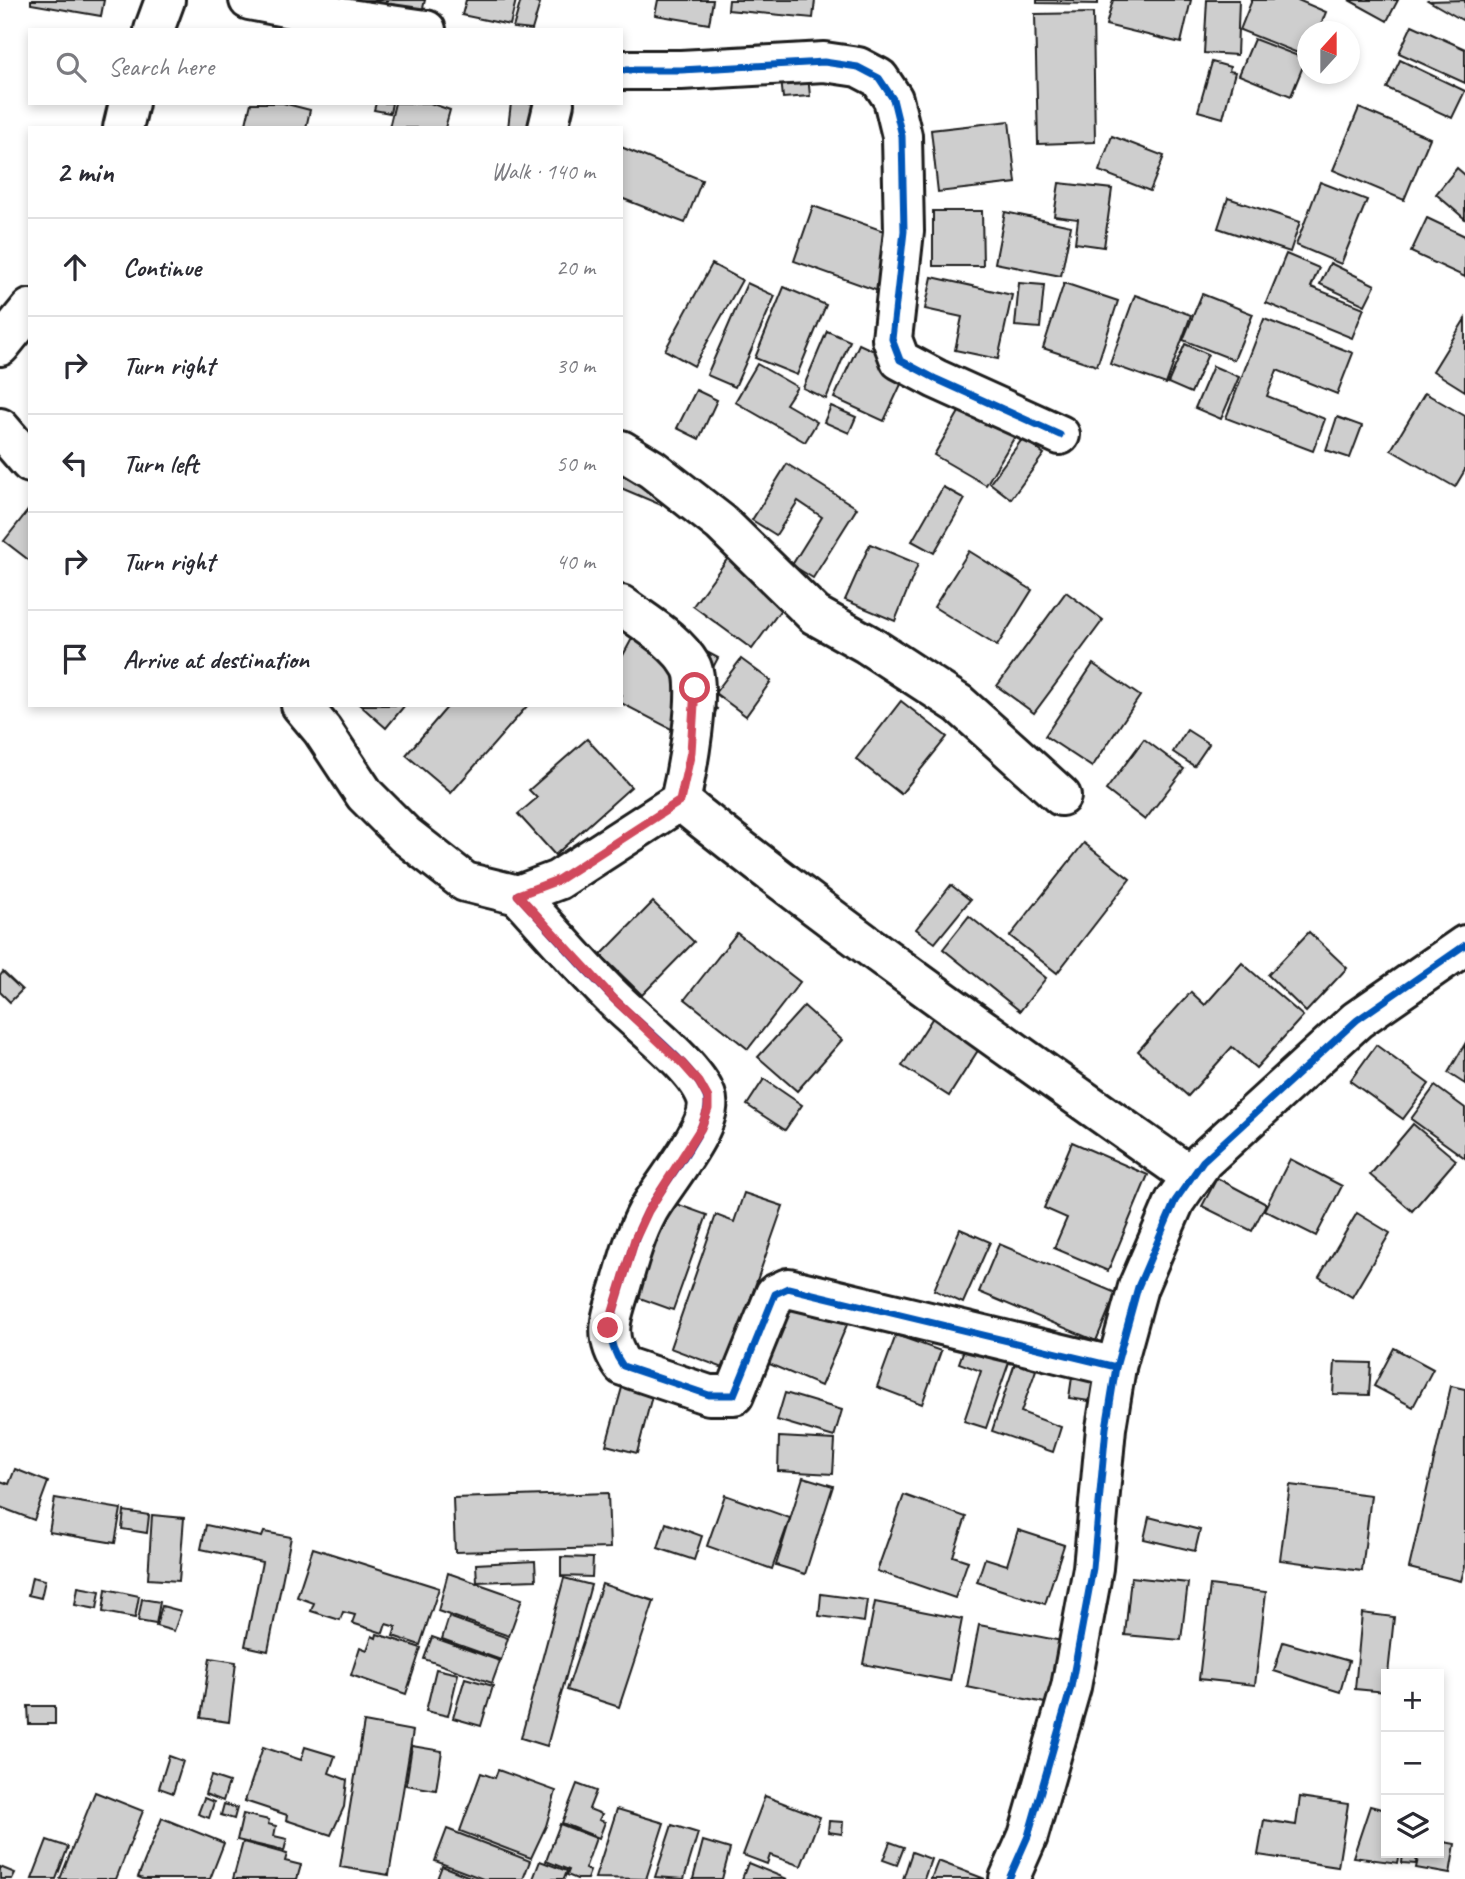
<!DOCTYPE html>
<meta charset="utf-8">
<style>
:root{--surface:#fff;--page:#f7f7f7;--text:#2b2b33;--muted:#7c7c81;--line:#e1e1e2}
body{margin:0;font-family:Caveat,sans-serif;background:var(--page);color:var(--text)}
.controls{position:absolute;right:21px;bottom:21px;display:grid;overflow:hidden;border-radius:0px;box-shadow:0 4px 10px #0003}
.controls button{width:63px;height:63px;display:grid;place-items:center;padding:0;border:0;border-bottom:2px solid var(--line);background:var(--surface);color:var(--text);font:35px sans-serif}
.compass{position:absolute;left:1297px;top:21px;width:63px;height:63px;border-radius:50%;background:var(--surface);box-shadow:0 4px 10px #0003;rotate:21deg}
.stop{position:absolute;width:21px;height:21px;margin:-16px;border:5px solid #d1495b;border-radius:50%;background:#fff}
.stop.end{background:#d1495b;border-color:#fff;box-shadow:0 2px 7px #0008}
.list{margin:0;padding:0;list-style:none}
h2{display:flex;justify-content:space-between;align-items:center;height:91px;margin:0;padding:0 28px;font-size:30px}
h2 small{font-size:23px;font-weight:400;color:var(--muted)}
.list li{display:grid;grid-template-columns:46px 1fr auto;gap:21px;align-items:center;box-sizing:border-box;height:98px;padding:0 28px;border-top:2px solid var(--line)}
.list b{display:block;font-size:26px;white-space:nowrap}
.list em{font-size:23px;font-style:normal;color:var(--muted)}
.icon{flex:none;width:38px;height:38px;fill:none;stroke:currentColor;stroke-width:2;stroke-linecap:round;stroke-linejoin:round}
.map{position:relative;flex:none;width:1465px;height:1879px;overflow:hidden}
.search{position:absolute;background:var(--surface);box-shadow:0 4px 10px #0003;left:28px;top:28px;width:595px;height:77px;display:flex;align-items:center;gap:18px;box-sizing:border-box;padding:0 24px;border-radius:0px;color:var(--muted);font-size:26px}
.panel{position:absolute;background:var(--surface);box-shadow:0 4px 10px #0003;left:28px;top:126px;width:595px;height:581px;border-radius:0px}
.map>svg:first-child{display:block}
</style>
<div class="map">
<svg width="1465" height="1879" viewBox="0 0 1465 1879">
<rect width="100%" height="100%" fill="#fff"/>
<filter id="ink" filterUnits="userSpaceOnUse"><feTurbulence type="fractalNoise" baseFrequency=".0143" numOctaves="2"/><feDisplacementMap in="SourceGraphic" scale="14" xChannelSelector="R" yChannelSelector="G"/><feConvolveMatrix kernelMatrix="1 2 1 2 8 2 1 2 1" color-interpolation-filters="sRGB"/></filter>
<g filter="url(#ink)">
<g fill="#cecece" stroke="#1c1c1c" stroke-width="2">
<path d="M31,0H104L101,16L31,4Z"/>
<path d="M355,0H425L422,12L416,18Z"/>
<path d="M466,0H516L510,25L462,15Z"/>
<path d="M521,0L540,3L532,30L513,28Z"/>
<path d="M658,0H713L709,24L655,15Z"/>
<path d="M729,0H815L813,18L728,10Z"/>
<path d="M1037,0H1098V4L1037,3Z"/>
<path d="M1113,0H1191L1181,43L1106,25Z"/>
<path d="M1207,0H1239L1237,55L1204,53Z"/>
<path d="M1252,0H1298L1326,12L1318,32H1308V57L1240,30Z"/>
<path d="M1349,0H1398L1387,21Z"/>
<path d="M1465,0V15L1462,20L1429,1Z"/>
<path d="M1093,13L1095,142L1038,144L1035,14Z"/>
<path d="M1412,25L1465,49V83L1399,53Z"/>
<path d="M1254,39L1306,59L1291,96L1239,75Z"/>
<path d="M1400,60L1465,91L1452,118L1387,88Z"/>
<path d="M1212,62L1230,67L1229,71L1235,72L1223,118L1198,111Z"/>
<path d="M807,65L810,96L783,98L780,68Z"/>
<path d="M251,103H283L310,110L306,128H245Z"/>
<path d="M376,103H392L390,113L374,110Z"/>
<path d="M395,103H430L450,110L445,128H389Z"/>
<path d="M511,103H533L530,128H508Z"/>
<path d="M1359,108L1430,138L1404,200L1333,170Z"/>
<path d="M1009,121L1016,183L938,192L931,130Z"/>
<path d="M1112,136L1164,156L1150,191L1099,171Z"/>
<path d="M621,147L702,180L685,223L621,198Z"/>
<path d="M1457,168L1465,175V219L1436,194Z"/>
<path d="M1320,182L1367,200L1341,264L1296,245Z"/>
<path d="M1059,183L1112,189L1104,247L1075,243L1078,219L1054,216Z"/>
<path d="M1228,198L1300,222L1290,252L1218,228Z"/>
<path d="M813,206L898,236L878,291L794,261Z"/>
<path d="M933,211H982L983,266H933Z"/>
<path d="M1005,212L1071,226L1061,276L995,263Z"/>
<path d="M1427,218L1465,236V277L1411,252Z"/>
<path d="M1286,254L1319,268L1311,287L1364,308L1352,338L1266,303Z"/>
<path d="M1330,263L1375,285L1365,305L1320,284Z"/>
<path d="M712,264L742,280L694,366L665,350Z"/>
<path d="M932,277L1012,295L998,359L955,350L962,317L925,309Z"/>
<path d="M747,283L775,296L735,387L707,375Z"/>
<path d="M1019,283L1044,285L1040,328L1015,326Z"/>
<path d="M1064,283L1118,301L1097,366L1043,348Z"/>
<path d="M784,287L826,305L797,375L755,358Z"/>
<path d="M1202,294L1253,314L1234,360L1183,340Z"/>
<path d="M1135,295L1191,315L1166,384L1110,364Z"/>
<path d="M1264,319L1353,353L1337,394L1277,370L1267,396L1325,419L1313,451L1226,418Z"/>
<path d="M1465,319V391L1433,371Z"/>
<path d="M827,331L850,341L826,399L803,388Z"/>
<path d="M859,344L909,367L884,421L834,398Z"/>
<path d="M1185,344L1208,354L1191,393L1168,383Z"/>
<path d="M757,364L797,387L786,404L817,422L805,442L735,402Z"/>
<path d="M1213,366L1239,377L1221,419L1195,408Z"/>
<path d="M696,390L717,400L699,439L677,428Z"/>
<path d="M970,393L1023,423L986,485L934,455Z"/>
<path d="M1425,393L1465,416V470L1455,487L1391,450Z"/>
<path d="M831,406L856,417L849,433L824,422Z"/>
<path d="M1337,417L1362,426L1350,458L1326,450Z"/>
<path d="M1023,438L1044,454L1011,499L990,483Z"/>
<path d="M621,454L673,477L661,505L621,488Z"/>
<path d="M787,464L857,508L813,578L792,565L822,517L798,501L776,535L752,520Z"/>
<path d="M943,487L965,499L934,553L912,541Z"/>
<path d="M30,508V561L4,541Z"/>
<path d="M870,544L918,564L895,621L845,600Z"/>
<path d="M969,551L1032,590L997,646L934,607Z"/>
<path d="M731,554L790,597L752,649L693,606Z"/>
<path d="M1066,592L1103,620L1034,713L997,686Z"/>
<path d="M643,618L718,658L697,698L717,709L698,743L621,703V659Z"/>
<path d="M741,659L771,681L746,716L715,693Z"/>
<path d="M1093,664L1140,696L1092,767L1045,736Z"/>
<path d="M901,701L947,737L901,794L856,759Z"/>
<path d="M360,705H405L386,728Z"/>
<path d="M449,705H528L451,793L406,755Z"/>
<path d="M1187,730L1209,744L1194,766L1173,752Z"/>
<path d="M587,739L631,787L555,855L518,814L537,798L529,790Z"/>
<path d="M1144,739L1184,769L1145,820L1106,790Z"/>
<path d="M1084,843L1130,879L1057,973L1010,936Z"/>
<path d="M951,885L970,900L935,943L916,929Z"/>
<path d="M653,902L694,942L642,995L601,955Z"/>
<path d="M969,916L1046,978L1020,1011L943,949Z"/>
<path d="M1309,932L1347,968L1306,1012L1268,975Z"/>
<path d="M737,933L800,982L748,1049L685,999Z"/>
<path d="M1242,963L1303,1016L1256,1068L1232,1047L1188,1096L1138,1051L1191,992L1205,1005Z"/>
<path d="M3,972L22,990L10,1002L0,992V976Z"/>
<path d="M942,1003L989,1033L949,1096L902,1066Z"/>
<path d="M804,1006L842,1040L797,1091L758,1057Z"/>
<path d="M1465,1044V1084L1448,1073Z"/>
<path d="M1376,1045L1429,1084L1403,1119L1350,1081Z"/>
<path d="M764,1079L802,1105L785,1130L747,1105Z"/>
<path d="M1435,1086L1465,1108V1158L1411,1119Z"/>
<path d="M1413,1124L1456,1160L1412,1211L1370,1175Z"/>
<path d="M1072,1142L1148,1175L1108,1271L1054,1248L1067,1218L1044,1208Z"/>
<path d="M1290,1159L1342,1186L1316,1236L1264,1210Z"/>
<path d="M1217,1178L1266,1204L1252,1231L1202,1206Z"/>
<path d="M744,1193L783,1206L726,1369L670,1348L716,1215L734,1222Z"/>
<path d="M657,1197L707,1215L673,1310L623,1292Z"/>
<path d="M1357,1213L1390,1233L1352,1297L1319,1277Z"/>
<path d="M960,1229L990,1242L963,1303L934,1290Z"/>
<path d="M999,1244L1116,1293L1096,1341L979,1292Z"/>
<path d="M794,1298L849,1320L821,1386L767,1363Z"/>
<path d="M970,1333L1014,1348L986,1428L964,1421L981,1371L959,1363Z"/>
<path d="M896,1335L941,1351L922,1404L877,1387Z"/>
<path d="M1394,1348L1433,1369L1413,1407L1374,1386Z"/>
<path d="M1335,1362L1371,1363L1369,1395L1333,1394Z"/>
<path d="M1015,1363L1036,1370L1021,1412L1061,1427L1053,1452L992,1431Z"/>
<path d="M1073,1370L1106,1375L1102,1403L1069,1398Z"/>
<path d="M623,1384L653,1392L637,1453L606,1445Z"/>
<path d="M1451,1386L1465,1389V1566L1461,1581L1409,1568Z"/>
<path d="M785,1393L842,1410L834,1437L777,1420Z"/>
<path d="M779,1437L835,1440L833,1474L778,1471Z"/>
<path d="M15,1469L48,1482L34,1520L0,1507V1481L9,1484Z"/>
<path d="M803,1477L833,1486L805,1574L776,1565Z"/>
<path d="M1290,1485L1371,1495L1362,1571L1280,1560Z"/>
<path d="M608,1493L610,1548L455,1552L453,1498Z"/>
<path d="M725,1495L790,1518L772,1569L707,1546Z"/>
<path d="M904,1495L966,1517L953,1556L968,1561L955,1598L877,1571Z"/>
<path d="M55,1498L121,1509L115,1543L49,1532Z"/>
<path d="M124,1511L149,1515L147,1533L122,1529Z"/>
<path d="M152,1515L184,1518L179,1581L148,1579Z"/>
<path d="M1149,1517L1200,1530L1195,1551L1144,1539Z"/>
<path d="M666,1523L702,1536L694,1560L658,1548Z"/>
<path d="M206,1525L262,1537L264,1532L291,1537L268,1651L245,1646L262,1562L201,1549Z"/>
<path d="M1018,1530L1064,1545L1045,1604L977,1582L985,1558L1007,1565Z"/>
<path d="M313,1548L439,1588L420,1645L393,1636L396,1627L386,1624L383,1633L352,1623L355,1615L343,1612L340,1620L311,1611L314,1603L297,1597Z"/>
<path d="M561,1557L593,1558L592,1577L561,1576Z"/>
<path d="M535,1561L536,1580L477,1582L476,1564Z"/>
<path d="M448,1573L522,1599L509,1636L438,1611Z"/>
<path d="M32,1577L45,1580L41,1598L28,1595Z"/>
<path d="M1131,1577L1188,1583L1181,1640L1125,1635Z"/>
<path d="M564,1578L591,1585L547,1746L521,1738Z"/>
<path d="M602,1584L654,1601L619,1707L567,1690Z"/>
<path d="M1210,1585L1266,1592L1255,1685L1199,1679Z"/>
<path d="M78,1587L100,1591L97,1609L75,1605Z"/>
<path d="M106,1589L139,1596L135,1618L103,1612Z"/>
<path d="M821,1594L867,1600L864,1622L819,1616Z"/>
<path d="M142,1599L160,1602L156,1624L138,1621Z"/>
<path d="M875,1602L962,1619L950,1681L863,1664Z"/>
<path d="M162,1606L181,1611L174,1631L156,1626Z"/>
<path d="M1362,1613L1394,1617L1388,1674H1386V1692L1355,1689Z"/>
<path d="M449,1617L508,1638L501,1660L442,1639Z"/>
<path d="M979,1625L1062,1641L1050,1704L967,1687Z"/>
<path d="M377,1634L421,1648L406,1694L351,1675L360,1647L367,1650L372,1636L376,1638Z"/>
<path d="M432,1637L500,1661L492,1683L424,1659Z"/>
<path d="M1283,1642L1349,1661L1340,1692L1274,1671Z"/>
<path d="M210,1658L236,1662L229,1722L201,1718Z"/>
<path d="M436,1669L458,1674L448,1716L426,1711Z"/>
<path d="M465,1678L493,1686L481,1726L453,1718Z"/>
<path d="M28,1706H55V1724H29Z"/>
<path d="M364,1722L413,1731L389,1875L340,1867Z"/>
<path d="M412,1746L442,1751L436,1790L406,1785Z"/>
<path d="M263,1747L301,1760L305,1747L335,1756L329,1773L347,1780L344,1807L331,1835L286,1820L287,1815L245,1801Z"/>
<path d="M169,1756L183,1761L173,1793L159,1788Z"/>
<path d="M498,1770L556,1791L546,1826L531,1858L460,1831L481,1773L495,1778Z"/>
<path d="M211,1776L229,1782L223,1801L205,1794Z"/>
<path d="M577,1784L596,1791L589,1809L602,1814L599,1820L605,1822L599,1838L562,1823Z"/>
<path d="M95,1792L143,1811L116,1879H60Z"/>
<path d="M765,1796L820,1817L801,1866L770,1855L767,1864L743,1855Z"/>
<path d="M1300,1797L1348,1804L1338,1867L1258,1855L1264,1820L1296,1825Z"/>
<path d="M204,1798L214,1802L209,1818L198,1814Z"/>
<path d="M224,1804L237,1808L234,1819L221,1815Z"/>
<path d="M1370,1806L1386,1810V1853H1400L1398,1863L1353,1857Z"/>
<path d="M617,1809L664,1823L646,1879L595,1878Z"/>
<path d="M243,1814L269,1820L268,1824L276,1826L274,1836L287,1839L284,1851L237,1840Z"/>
<path d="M162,1818L224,1843L210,1879H143L138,1877Z"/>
<path d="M829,1821L843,1822L842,1834L828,1832Z"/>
<path d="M560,1824L596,1838L585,1869L590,1871L587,1879H577L567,1875L569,1870L546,1861Z"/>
<path d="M672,1825L698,1833L684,1879L655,1877Z"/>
<path d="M447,1829L530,1861L523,1879H483L435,1861Z"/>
<path d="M47,1840L68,1847L56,1879H32Z"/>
<path d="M703,1841L730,1849L722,1879H693Z"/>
<path d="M1439,1841L1455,1844L1450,1874L1416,1868L1419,1853H1439Z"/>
<path d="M243,1842L287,1854L285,1861L301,1865L297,1879H233Z"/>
<path d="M890,1842L904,1847L897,1865L883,1860Z"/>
<path d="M912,1852L931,1859L924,1879H903Z"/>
<path d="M1403,1853H1417L1416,1864L1402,1863Z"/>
<path d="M540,1861L567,1871L564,1879H533Z"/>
<path d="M938,1861L985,1879H931Z"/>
<path d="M748,1863L787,1879H742Z"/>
<path d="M442,1866L475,1879H437Z"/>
<path d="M0,1867L15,1873L12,1879H0Z"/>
</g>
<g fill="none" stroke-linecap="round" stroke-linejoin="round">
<g stroke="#1c1c1c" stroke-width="44">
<g id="minor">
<path d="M249,0L342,18L426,30"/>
<path d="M154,30L165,0"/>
<path d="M621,70H681L824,62L858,67L879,78L893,99L902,136L904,231L892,339L900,360L936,379L1060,435"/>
<path d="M123,128L129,103"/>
<path d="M548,128L554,103"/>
<path d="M0,346L30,309"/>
<path d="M0,428L30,463"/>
<path d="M621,450L652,469L721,523L815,615L867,644L959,704L1061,796"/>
<path d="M301,705L322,730L365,795L405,835L465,882L518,895L558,880L680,801C686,776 703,687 691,666C676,640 645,623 621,605"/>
<path d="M680,801C845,934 1019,1055 1192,1177"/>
<path d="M518,895C550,930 581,967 615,1000C640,1025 694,1065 706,1096C717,1123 661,1186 648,1211C635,1235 628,1261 621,1286C611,1318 602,1336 623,1366L709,1395H734L775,1294L788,1288L1116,1367"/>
<path d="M1009,1879L1028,1836L1071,1687L1093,1568L1106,1428L1116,1367L1138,1287L1175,1201L1203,1161L1357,1020L1465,945"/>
</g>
</g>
<use href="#minor" stroke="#fff" stroke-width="38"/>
<g stroke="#fff" stroke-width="11">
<g id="cycleway">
<path d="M621,70H681L824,62L858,67L879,78L893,99L902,136L904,231L892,339L900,360L936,379L1060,435"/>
<path d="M518,895C550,930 581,967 615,1000C640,1025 694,1065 706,1096C717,1123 661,1186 648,1211C635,1235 628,1261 621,1286C611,1318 602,1336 623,1366L709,1395H734L775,1294L788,1288L1116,1367"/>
<path d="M1009,1879L1028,1836L1071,1687L1093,1568L1106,1428L1116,1367L1138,1287L1175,1201L1203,1161L1357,1020L1465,945"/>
</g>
</g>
<use href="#cycleway" stroke="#0057b8" stroke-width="7"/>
</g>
</g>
<g fill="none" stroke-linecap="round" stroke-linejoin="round" filter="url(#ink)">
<path stroke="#d1495b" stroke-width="9" d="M608,1328L635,1239L648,1211L701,1128L708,1109V1098L699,1082L682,1063L614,999L518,895L558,880L680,801L691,752L695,688"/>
</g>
</svg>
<div class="controls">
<button>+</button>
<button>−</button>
<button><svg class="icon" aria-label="layers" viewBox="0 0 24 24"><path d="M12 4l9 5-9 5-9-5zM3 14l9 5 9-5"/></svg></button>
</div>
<svg class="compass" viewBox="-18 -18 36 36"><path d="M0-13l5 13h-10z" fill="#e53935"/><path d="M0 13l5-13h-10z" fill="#7c7c81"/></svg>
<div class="stop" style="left:695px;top:688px"></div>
<div class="stop end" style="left:608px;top:1328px"></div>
<div class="search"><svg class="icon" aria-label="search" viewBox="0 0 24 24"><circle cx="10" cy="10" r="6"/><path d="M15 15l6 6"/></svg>Search here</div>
<section class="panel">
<h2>2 min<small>Walk · 140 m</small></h2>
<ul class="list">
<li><svg class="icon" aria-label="ahead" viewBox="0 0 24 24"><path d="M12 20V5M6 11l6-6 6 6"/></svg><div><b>Continue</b></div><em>20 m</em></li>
<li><svg class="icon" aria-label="right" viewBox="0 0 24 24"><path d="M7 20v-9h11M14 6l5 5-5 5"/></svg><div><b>Turn right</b></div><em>30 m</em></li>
<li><svg class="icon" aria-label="left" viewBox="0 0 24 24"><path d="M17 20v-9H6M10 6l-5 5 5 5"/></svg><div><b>Turn left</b></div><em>50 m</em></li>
<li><svg class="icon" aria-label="right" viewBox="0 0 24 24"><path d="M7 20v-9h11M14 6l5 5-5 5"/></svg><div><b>Turn right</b></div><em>40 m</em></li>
<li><svg class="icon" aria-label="arrive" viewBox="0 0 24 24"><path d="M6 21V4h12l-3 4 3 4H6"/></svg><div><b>Arrive at destination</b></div></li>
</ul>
</section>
</div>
